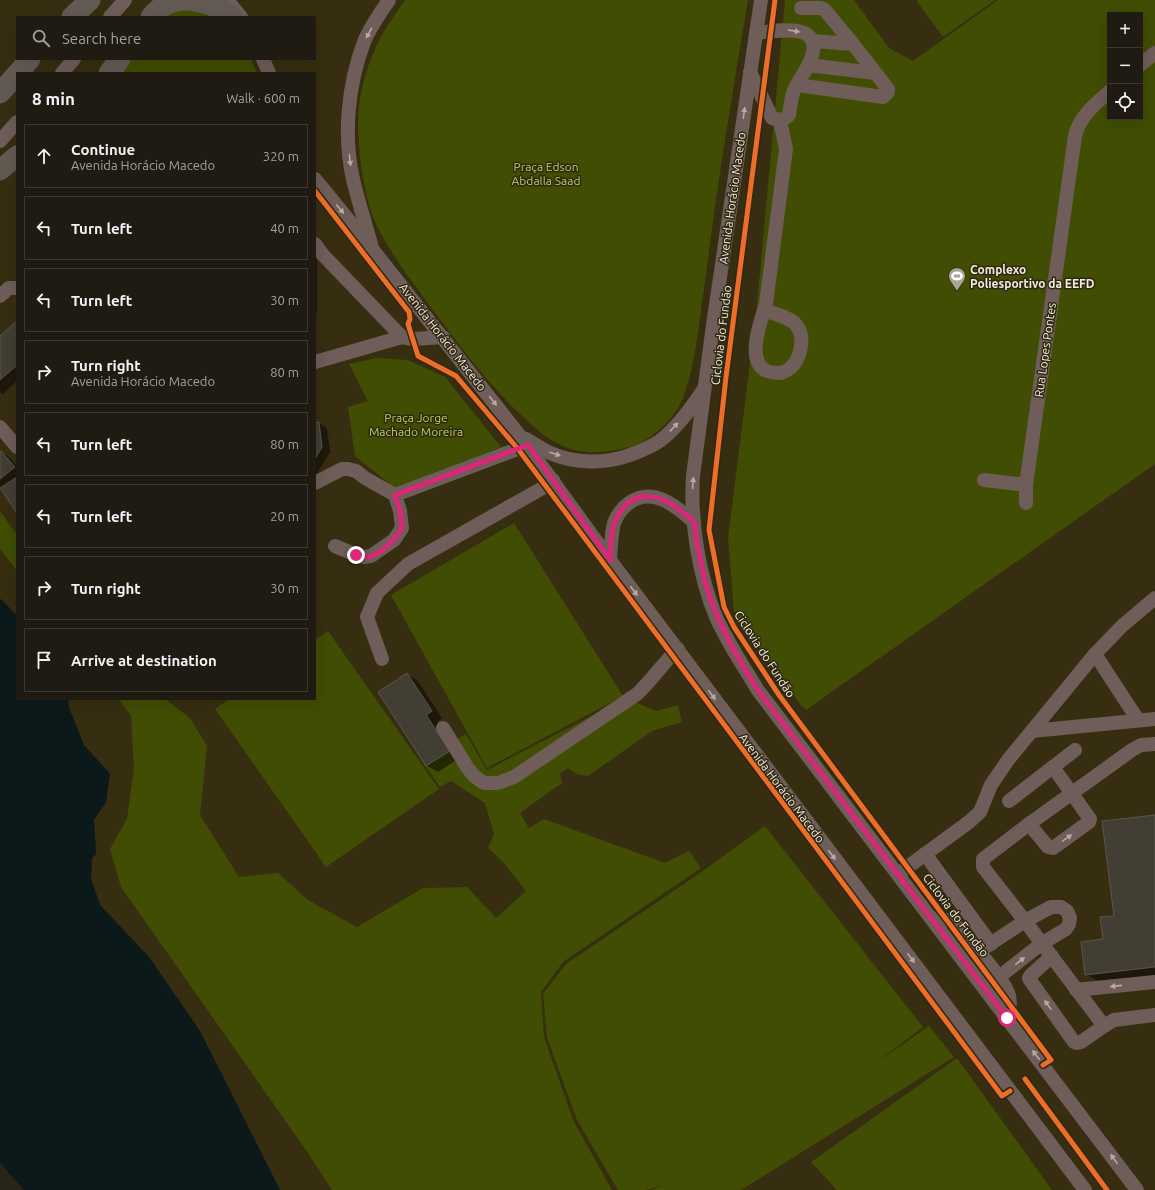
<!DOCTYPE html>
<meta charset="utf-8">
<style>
:root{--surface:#1f1b12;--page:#2c2820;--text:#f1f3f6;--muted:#a1a19f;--line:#3c3932}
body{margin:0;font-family:Ubuntu,sans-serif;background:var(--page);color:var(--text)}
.controls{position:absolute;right:12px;top:12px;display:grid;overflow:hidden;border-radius:0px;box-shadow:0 4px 16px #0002}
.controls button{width:36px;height:36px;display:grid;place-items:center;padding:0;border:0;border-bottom:1px solid var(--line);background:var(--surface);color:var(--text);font:20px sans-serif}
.stop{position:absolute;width:12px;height:12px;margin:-9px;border:3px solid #db2777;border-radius:50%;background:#fff}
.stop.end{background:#db2777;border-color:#fff;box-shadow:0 1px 4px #0008}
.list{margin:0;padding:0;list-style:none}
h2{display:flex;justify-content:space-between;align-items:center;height:52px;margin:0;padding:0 16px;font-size:17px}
h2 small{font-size:13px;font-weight:400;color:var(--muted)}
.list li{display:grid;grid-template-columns:26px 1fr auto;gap:12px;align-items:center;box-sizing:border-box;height:64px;margin:0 8px 8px;padding:0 8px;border:1px solid var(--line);border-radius:0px}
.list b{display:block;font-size:15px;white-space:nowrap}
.list p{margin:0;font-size:13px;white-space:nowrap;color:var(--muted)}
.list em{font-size:13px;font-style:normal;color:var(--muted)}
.icon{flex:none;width:22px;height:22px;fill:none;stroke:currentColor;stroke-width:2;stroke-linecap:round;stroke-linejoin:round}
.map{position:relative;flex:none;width:1155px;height:1190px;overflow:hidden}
.search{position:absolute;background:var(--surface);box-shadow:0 4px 16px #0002;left:16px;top:16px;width:300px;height:44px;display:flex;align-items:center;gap:10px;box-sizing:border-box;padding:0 14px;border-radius:0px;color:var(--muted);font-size:15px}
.panel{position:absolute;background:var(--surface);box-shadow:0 4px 16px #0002;left:16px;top:72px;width:300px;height:628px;border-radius:0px}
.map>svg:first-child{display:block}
</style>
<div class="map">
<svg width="1155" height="1190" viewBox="0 0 1155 1190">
<rect width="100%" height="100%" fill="#292418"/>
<path fill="#372e11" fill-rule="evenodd" d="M0,0H1155V1190H280L200,1031L149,957L100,905L91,879L92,858L96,854L94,820L106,802L110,774L84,745L69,708L68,699H315V73H17V616L2,600L0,599ZM1110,15H1140V117H1110ZM17,17H315V59H17Z"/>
<g fill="#404d03" fill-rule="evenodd">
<path d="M405,0H748C734,84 720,167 709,251C706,276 702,301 699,326C695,350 692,377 682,400C672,422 650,442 626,448C606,453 583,455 563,446C546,439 533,426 520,414C487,383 460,346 433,310C415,286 396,261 381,234C364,202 359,161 358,124C358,96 366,66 379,41C386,27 396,13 405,0Z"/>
<path d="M785,0H854L889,48L913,61L998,0H1155V464L806,710L803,706L802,707L734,612L728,538L756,316ZM1110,15H1140V117H1110Z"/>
<path d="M916,0H995L943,37Z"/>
<path d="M192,8L216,17H161L170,9Z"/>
<path d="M128,59H251L257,73L163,72L117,73Z"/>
<path d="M377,358L408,360L445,377L501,447L396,489L355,456L348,407L368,401L349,364Z"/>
<path d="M0,511L17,535V571L0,549Z"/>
<path d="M514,523L623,696L487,768L391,595Z"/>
<path d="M328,631L439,789L326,867L215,709L229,699H315V640Z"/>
<path d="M626,698L656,711L678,705L682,722L652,731L588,776L576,774L568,768L560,773L562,783L520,813L529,828L544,819L665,863L689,851L701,868L563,962L541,992L544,1037L574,1122L612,1190H332L308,1153L121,887L110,849L127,819L134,769L131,716L118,699H165L190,718L207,746L200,815L239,877L278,873L308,900L357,927L423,888L467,887L496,918L526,891C514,876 503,860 488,848L494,834L485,803L451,781L440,787L421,760L466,734L487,770Z"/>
<path d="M765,826L923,1027L876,1063L929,1026L954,1057L741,1190H651L662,1185L646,1190H618L577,1120L547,1038L543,994L566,964L700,873Z"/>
<path d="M957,1058L1052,1190H837L811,1162Z"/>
</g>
<path fill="#0c191b" d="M0,599L2,600L17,616V699H68L69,708L84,745L110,774L106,802L94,820L96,854L92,858L91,879L100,905L149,957L200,1031L280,1190H24L0,1163Z"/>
<g fill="#0007">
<path d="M315,257L317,258V313H315Z"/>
<path d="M17,323V381L3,394L0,392V338Z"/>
<path d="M319,423L327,428L330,452L316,475L315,474V424Z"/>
<path d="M1,452L9,457L17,466V511L2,489L0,491Z"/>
<path d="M407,674L418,681L442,718L437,722L461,757L438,772L427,766L379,693Z"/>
<path d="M1155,816V978L1103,984L1086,974L1115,916Z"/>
</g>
<g fill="#423e34" stroke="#5a564c">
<path d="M17,321V365L0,380V336Z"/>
<path d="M319,422L322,447L315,459V423Z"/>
<path d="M1,451L15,467L0,479V452Z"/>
<path d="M17,477V513L0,488Z"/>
<path d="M407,673L432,711L426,715L450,751L426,766L378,692Z"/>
<path d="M1155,815V967L1085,975L1081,942L1103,939L1100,917L1114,916L1102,821Z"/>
</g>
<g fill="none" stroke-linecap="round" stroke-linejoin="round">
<g stroke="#6e5d59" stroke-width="14">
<path d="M227,0L241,17"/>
<path d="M761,0L713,325L693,476C690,521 699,576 716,617C727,642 743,665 757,689L1137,1190"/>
<path d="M110,17L125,0"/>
<path d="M812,41L853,44"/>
<path d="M263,59L269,73"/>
<path d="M808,65L875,73"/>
<path d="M1140,65L1155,53"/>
<path d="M750,72L772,118C779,121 784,120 789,115C790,108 791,100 793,93C796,84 803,75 808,66C830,21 781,30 756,33"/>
<path d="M62,73L74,59"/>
<path d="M797,85L883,97L888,92V89L853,44L824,9L820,8H801"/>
<path d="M0,141L17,122"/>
<path d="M315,179L373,250L520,436L610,560L1085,1190"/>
<path d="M315,244L323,255L402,337"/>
<path d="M371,244C365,222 358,201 353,179C343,135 348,85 364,42C370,27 380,13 389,0"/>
<path d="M0,296L9,288H17"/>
<path d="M764,310C774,314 791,317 797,326C806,338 800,361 789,369C786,371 783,372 781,373C775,373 770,373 765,370C746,359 761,320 766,304L785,157L786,149L780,120"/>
<path d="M315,362L402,337L413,339L443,337"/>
<path d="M0,427L17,447"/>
<path d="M526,439C534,444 542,449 550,453C575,464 605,464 630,455C640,451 652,447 661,440C678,427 692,407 704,389"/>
<path d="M984,480L1026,485"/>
<path d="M315,483L342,469H348L356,471L365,478L395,495L528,445"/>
<path d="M1026,503V485L1075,136C1079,117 1096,103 1110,91"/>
<path d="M335,546L356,555L364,557L371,556L394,540L402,528L400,511L395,495"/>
<path d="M610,560C611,548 611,534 614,523C617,515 622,508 629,503C653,486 676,506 694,522"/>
<path d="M1095,654L1138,720"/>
<path d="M382,659L367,617L377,593L408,564L546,486L553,480"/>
<path d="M443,728L467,767L474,776L484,783H498L514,777L637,694C652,680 663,663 678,649"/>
<path d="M1032,731L1155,719"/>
<path d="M1053,767L1075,750"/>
<path d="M1009,801L1053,767L1090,819L1089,822L1053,848L1048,847L1029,824"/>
<path d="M925,854L991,944"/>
<path d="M898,874L969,822L980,812L991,785L1008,760L1095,654L1122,626L1155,598"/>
<path d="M933,919L947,920L953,922C966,937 1006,980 1009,996C1011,1004 1009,1010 1007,1018"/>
<path d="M978,952L1025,921L1051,907H1061L1067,911L1070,918L1069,924L1066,929L1041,944L999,977"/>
<path d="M1052,956L1031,975L1029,978L1030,980L1074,1042L1077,1043L1081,1042L1104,1026L1114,1020L1155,1015"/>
<path d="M1076,990L1155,982"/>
<path d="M1104,1026L1025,921L983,867V859L1029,824L1132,750L1141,745L1155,744"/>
</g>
<g stroke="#645a54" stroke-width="21">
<path d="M188,0C204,1 219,7 232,17"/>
<path d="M72,17L90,0"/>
<path d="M151,17C159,6 170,1 184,0"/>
<path d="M18,73L30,59"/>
<path d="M109,73L120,59"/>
<path d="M0,93L17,74"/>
<path d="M0,170L17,156"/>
</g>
<g stroke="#302811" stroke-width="8">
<g id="cycleway">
<path d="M775,0L726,377L709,530L724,607L734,627L779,695L1051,1060L1043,1065"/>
<path d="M315,191L409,312L410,319L408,324L418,356L456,376L518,449L1002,1096L1010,1091"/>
<path d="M1025,1079L1107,1190"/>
</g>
</g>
<use href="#cycleway" stroke="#ee6e29" stroke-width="5"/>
</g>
<defs><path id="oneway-solid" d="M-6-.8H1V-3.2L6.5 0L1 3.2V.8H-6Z"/></defs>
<g fill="#b6aba2">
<use href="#oneway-solid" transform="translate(794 31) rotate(9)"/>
<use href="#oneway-solid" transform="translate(369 33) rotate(119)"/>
<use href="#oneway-solid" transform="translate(744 113) rotate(-82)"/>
<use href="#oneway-solid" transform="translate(350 160) rotate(83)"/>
<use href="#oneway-solid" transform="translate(340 209) rotate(50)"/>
<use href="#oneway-solid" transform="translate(493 401) rotate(52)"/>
<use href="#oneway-solid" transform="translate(674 427) rotate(-47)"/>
<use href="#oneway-solid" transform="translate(555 454) rotate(19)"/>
<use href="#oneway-solid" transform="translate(693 483) rotate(-86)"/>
<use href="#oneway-solid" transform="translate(634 591) rotate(53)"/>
<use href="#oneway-solid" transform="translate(712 695) rotate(53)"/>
<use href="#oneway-solid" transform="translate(1067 838) rotate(-35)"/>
<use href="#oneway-solid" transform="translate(832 855) rotate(53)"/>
<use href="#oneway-solid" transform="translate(911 958) rotate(53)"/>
<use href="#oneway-solid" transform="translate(1020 961) rotate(-38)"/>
<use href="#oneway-solid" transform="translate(1116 986) rotate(174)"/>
<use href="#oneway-solid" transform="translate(1048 1005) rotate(-125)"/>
<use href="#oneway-solid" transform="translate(1036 1055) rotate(-127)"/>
<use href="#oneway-solid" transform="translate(1114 1159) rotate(-127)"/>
</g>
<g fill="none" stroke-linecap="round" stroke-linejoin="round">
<path stroke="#db2777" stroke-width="5" d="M356,555C361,556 367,558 372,556C384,551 395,539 402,528L400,511L395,495L528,445L610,560C611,546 610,528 618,515C633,488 662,494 682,512C686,515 692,519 694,522C696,526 696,533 696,537C699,553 702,570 706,585C717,623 736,655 757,689L1007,1018"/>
</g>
<defs>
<g id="stadium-pin" transform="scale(0.9)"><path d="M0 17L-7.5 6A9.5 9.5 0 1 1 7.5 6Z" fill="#aaa598" stroke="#302811"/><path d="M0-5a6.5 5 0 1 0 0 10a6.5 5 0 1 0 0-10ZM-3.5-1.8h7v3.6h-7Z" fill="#fff"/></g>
</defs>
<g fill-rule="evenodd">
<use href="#stadium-pin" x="957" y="276"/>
</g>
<g text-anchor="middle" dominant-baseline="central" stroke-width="3" stroke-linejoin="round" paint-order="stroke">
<g font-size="12" fill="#b7d264" stroke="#302811">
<text x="546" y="166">Praça Edson<tspan x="546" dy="14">Abdalla Saad</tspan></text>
<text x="416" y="417">Praça Jorge<tspan x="416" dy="14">Machado Moreira</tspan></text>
</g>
<g font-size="12" fill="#f0ebdd" stroke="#302811">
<text transform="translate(732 198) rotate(-82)">Avenida Horácio Macedo</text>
<text transform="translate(721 335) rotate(-83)">Ciclovia do Fundão</text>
<text transform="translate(443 337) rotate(52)">Avenida Horácio Macedo</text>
<text transform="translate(1045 350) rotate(-82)">Rua Lopes Pontes</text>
<text transform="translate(765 654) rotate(57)">Ciclovia do Fundão</text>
<text transform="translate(782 788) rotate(53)">Avenida Horácio Macedo</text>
<text transform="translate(956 915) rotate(53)">Ciclovia do Fundão</text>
</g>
<g font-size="12" font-weight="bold" fill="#f0ebdd" stroke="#302811" text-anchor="start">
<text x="970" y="269">Complexo<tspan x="970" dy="14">Poliesportivo da EEFD</tspan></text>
</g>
</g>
</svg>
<div class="controls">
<button>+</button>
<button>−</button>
<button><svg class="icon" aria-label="locate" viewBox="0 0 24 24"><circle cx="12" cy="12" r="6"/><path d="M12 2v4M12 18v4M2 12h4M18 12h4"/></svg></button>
</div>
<div class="stop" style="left:1007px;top:1018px"></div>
<div class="stop end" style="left:356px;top:555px"></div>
<div class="search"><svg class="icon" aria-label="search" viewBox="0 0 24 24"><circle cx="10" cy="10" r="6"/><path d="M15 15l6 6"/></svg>Search here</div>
<section class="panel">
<h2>8 min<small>Walk · 600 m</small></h2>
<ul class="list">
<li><svg class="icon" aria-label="ahead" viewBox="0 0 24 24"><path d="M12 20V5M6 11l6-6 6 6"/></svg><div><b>Continue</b><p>Avenida Horácio Macedo</p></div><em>320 m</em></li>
<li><svg class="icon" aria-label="left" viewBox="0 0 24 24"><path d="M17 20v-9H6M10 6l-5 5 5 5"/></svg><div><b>Turn left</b></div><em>40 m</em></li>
<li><svg class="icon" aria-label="left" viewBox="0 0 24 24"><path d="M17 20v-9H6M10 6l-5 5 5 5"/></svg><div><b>Turn left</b></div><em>30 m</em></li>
<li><svg class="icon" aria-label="right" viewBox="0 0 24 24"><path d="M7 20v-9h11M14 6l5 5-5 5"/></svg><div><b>Turn right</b><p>Avenida Horácio Macedo</p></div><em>80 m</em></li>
<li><svg class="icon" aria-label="left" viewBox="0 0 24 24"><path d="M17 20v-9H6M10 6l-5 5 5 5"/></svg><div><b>Turn left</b></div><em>80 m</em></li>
<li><svg class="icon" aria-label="left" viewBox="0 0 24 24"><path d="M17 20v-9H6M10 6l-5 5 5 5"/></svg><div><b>Turn left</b></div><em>20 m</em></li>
<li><svg class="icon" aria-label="right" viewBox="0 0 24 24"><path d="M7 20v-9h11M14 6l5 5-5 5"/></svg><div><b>Turn right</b></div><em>30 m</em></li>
<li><svg class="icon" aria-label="arrive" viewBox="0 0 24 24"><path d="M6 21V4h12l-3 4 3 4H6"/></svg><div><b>Arrive at destination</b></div></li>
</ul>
</section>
</div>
